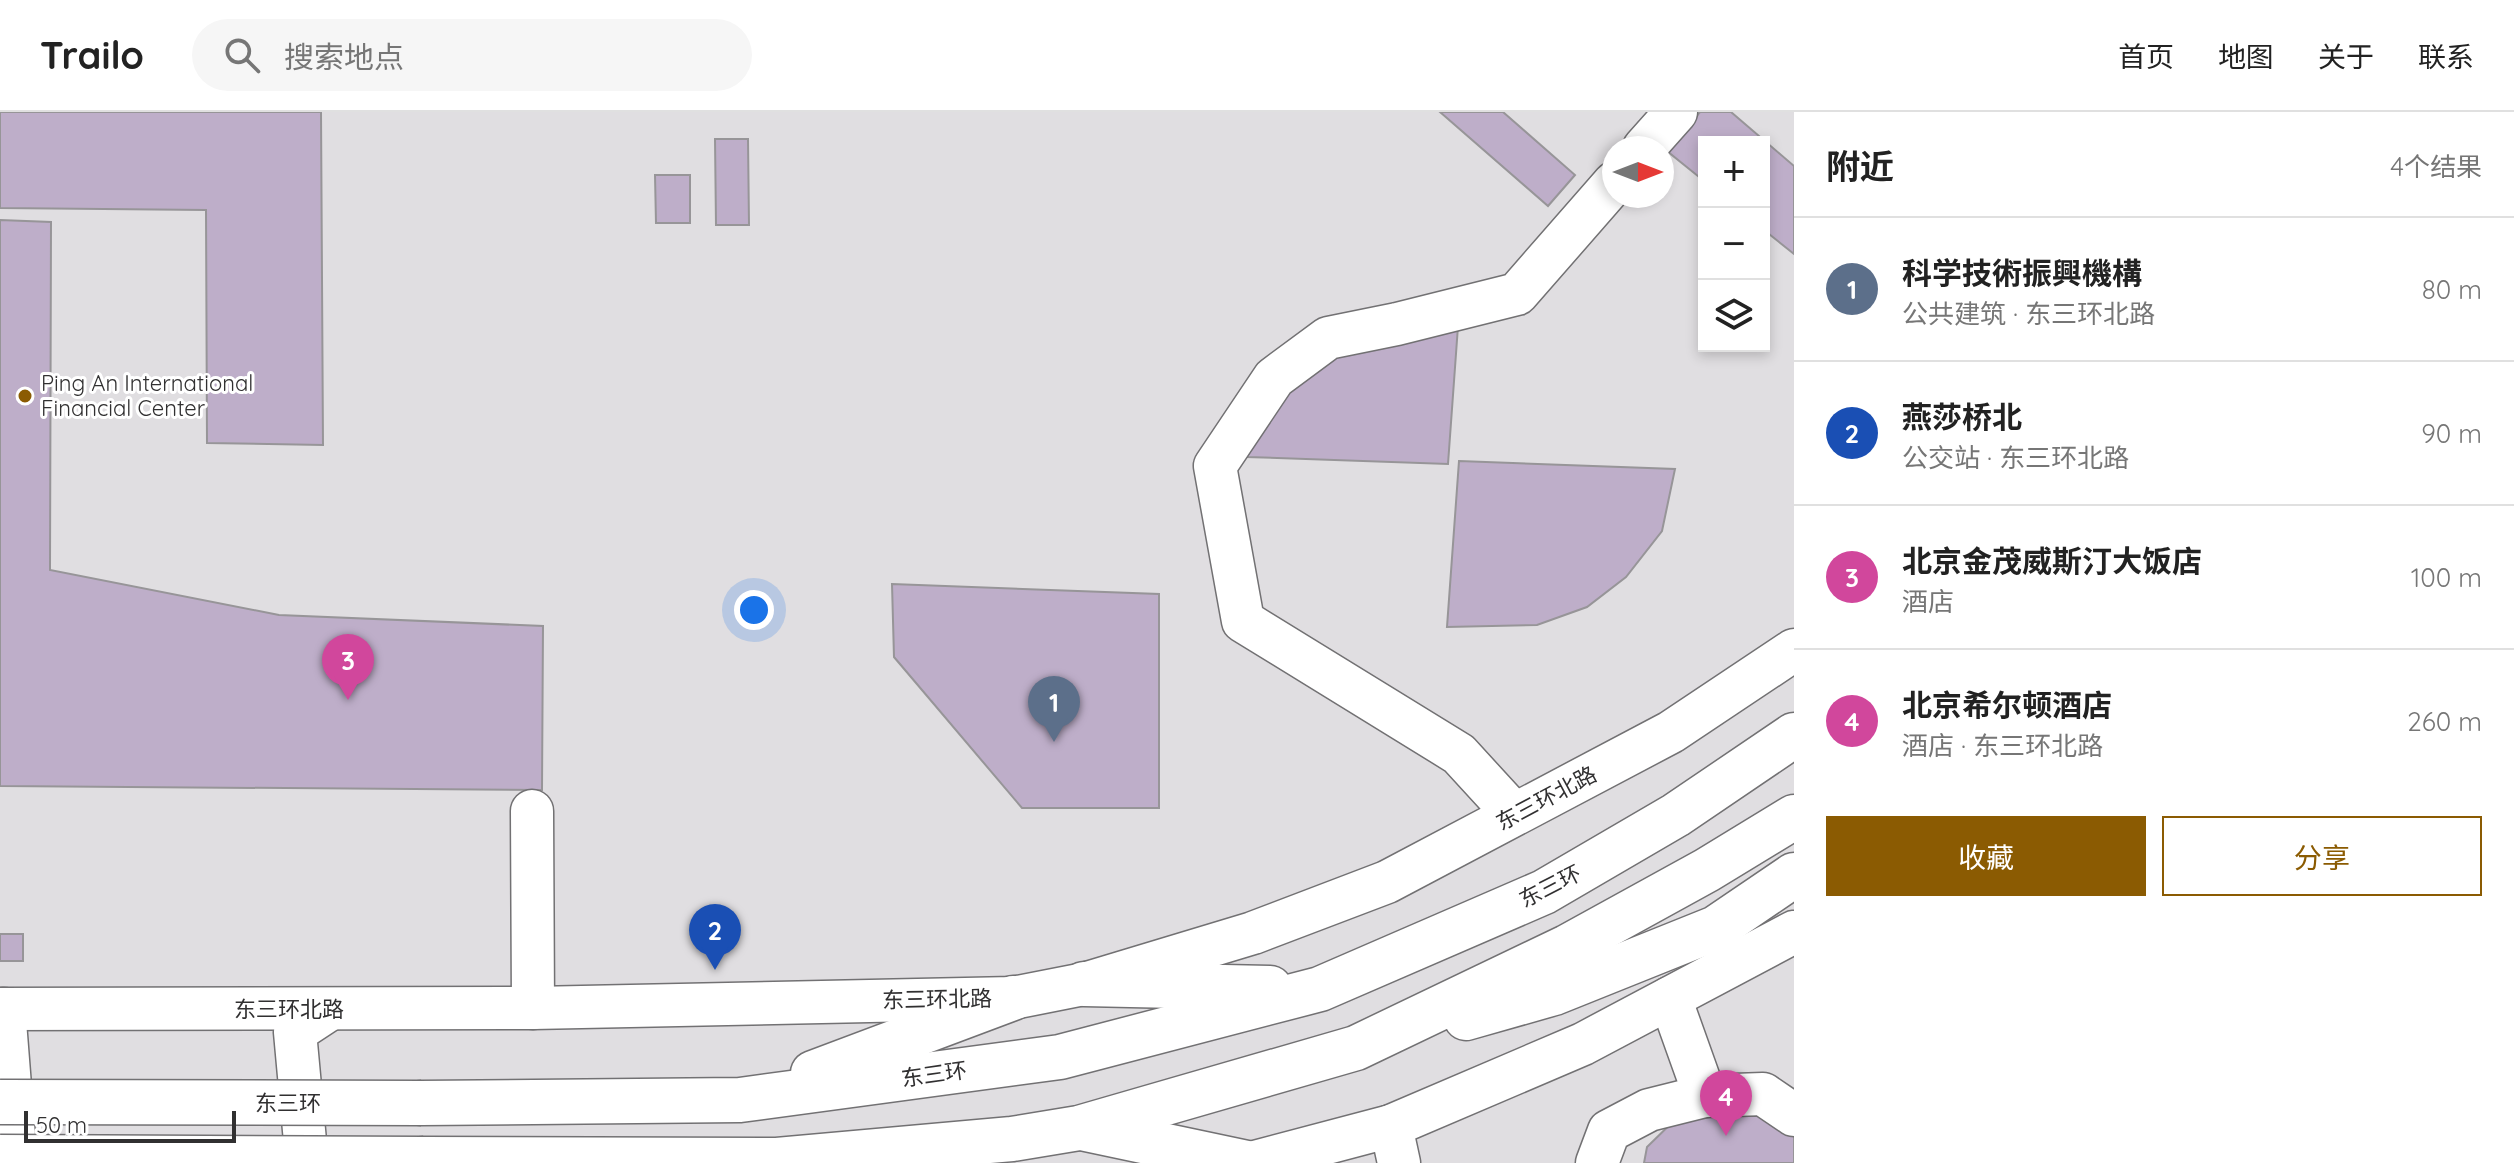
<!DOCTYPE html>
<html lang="zh">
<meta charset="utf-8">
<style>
:root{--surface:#fff;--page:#f6f6f6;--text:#222;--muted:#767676;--line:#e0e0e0;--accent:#8b5b02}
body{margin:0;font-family:Quicksand,"Noto Sans SC",sans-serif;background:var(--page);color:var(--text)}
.controls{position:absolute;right:24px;top:24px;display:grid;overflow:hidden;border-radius:0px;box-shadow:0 4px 12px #0003}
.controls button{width:72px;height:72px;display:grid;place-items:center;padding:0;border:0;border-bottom:2px solid var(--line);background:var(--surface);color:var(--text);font:40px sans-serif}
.compass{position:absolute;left:1602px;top:24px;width:72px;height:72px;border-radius:50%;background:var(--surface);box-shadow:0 4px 12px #0003;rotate:90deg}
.scale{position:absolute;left:24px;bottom:20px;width:212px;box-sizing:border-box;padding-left:8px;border:4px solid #313031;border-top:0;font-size:22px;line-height:28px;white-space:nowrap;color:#313031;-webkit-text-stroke:6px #fff;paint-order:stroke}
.you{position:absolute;left:754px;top:498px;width:28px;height:28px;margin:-20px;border:6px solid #fff;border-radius:50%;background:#1a73e8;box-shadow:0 0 0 12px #1a73e833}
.badge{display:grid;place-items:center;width:52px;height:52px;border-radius:50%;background:var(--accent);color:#fff;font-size:26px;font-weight:700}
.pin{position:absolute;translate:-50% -66px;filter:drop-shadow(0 2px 4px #0008)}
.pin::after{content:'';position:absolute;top:42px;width:28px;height:24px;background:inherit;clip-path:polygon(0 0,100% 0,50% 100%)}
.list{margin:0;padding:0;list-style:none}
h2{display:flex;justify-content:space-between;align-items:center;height:104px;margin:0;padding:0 32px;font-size:34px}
h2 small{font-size:26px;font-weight:400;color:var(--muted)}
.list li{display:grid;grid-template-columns:52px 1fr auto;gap:24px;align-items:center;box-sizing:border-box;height:144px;padding:0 32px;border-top:2px solid var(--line)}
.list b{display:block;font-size:30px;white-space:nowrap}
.list p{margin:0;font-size:26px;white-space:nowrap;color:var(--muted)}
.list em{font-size:26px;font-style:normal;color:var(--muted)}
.actions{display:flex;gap:16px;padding:24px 32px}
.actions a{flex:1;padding:18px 0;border:2px solid var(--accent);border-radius:0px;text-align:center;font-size:28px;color:var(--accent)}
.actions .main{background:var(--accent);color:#fff}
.icon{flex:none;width:44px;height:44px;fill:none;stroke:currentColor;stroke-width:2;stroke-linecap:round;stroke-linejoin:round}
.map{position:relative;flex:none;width:1794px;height:1051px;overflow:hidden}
header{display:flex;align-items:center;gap:48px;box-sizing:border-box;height:112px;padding:0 40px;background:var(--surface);border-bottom:2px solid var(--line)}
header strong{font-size:38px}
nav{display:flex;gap:44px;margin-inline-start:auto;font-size:28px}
.search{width:560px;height:72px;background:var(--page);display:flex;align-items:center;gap:20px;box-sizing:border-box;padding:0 28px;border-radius:44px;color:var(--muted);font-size:30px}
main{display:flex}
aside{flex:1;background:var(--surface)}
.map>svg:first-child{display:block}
</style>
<header>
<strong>Trailo</strong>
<div class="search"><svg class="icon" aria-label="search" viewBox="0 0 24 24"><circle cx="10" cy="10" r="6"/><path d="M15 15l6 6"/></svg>搜索地点</div>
<nav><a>首页</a><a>地图</a><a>关于</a><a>联系</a></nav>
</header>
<main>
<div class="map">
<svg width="1794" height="1051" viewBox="0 0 1794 1051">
<rect width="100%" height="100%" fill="#e0dee1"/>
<g fill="#beaec9" stroke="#979598" stroke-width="2">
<path d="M0,0H321L323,333L207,331L206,98L0,96Z"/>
<path d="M1440,0H1503L1575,63L1548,94Z"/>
<path d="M1700,0H1731L1794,54V142L1764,118V30H1704V69L1667,39Z"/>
<path d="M715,27H748L749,113H716Z"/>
<path d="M655,63H690V111H656Z"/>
<path d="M0,108L51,110L50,458L279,503L543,514L542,678L0,674Z"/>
<path d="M1458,214L1448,352L1247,345L1283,276L1316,245Z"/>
<path d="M1459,349L1675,357L1662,419L1626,465L1587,495L1537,513L1447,515Z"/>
<path d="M892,472L1159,482V696H1022L894,545Z"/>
<rect x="0" y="822" width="23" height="27"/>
<path d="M1721,993L1794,1013V1051H1644L1647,1035L1685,998Z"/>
</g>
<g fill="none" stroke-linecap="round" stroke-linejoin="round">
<g stroke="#727173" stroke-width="45">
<g id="minor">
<path d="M1644,36L1676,0"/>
<path d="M532,699L533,896"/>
<path d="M1514,702L1459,642L1243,509L1215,354L1274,266L1328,226L1397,212L1517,182L1614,71"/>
<path d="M1670,886L1705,984L1763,982L1794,1003"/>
<path d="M0,897L533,896L1013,886L1084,872L1253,821L1387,770L1671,620L1794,538"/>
<path d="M4,897L16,1051"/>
<path d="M1391,1014L1399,1051"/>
<path d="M307,1051L295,920L330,897"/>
<path d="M1251,1051L1391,1014L1583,932L1794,820"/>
<path d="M1597,1051L1609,1019L1649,998L1705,984"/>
</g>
</g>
<g stroke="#727173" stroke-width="47">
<g id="highway">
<path d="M1084,872L1270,876"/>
<path d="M1466,906L1554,881L1716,816L1794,763"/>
<path d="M813,961L1013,886"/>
<path d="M421,991L740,988L1060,945L1320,877L1544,780L1676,703L1794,623"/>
<path d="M1086,1017L1247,1051"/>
<path d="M423,1047L777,1048L1012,1027L1079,1016L1356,936L1567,835L1707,758L1794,705"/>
</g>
</g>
<use href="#minor" stroke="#fff" stroke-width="42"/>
<use href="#highway" stroke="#fff" stroke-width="44"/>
<g stroke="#727173" stroke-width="47" stroke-linecap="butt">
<g id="highway-bridge">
<path d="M0,990L421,991"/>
<path d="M0,1045L423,1047"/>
</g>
</g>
<use href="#highway-bridge" stroke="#fff" stroke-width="44"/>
</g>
<circle fill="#8b5b02" stroke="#fff" stroke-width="3" cx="25" cy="284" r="8"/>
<g text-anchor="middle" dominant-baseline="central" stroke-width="6" stroke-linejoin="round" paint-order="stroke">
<g font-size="22" fill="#313031" stroke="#fff" text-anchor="start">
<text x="41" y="271">Ping An International<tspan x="41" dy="25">Financial Center</tspan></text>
</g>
<g font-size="22" fill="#313031" stroke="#fff">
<text transform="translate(1546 686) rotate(-28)">东三环北路</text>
<text transform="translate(1550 774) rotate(-27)">东三环</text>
<text transform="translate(937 887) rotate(-1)">东三环北路</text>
<text x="289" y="897">东三环北路</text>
<text transform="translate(934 962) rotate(-8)">东三环</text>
<text x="288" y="991">东三环</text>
</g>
</g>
</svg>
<div class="controls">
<button>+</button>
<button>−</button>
<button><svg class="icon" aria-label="layers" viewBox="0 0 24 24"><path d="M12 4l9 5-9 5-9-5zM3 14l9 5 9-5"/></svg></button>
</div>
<svg class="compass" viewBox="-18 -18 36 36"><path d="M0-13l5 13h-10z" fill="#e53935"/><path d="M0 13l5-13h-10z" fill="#767676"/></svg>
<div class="scale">50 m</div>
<div class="you"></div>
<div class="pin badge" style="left:1054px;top:630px;background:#5c6f8a">1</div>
<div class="pin badge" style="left:715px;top:858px;background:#1a4fb4">2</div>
<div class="pin badge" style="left:348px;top:588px;background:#d1479c">3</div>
<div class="pin badge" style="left:1726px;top:1024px;background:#d1479c">4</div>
</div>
<aside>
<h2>附近<small>4个结果</small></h2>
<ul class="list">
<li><span class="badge" style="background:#5c6f8a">1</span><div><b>科学技術振興機構</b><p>公共建筑 · 东三环北路</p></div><em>80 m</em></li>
<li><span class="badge" style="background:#1a4fb4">2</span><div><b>燕莎桥北</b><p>公交站 · 东三环北路</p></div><em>90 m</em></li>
<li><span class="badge" style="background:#d1479c">3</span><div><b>北京金茂威斯汀大饭店</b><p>酒店</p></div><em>100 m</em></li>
<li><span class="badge" style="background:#d1479c">4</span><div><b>北京希尔顿酒店</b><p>酒店 · 东三环北路</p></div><em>260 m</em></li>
</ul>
<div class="actions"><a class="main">收藏</a><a>分享</a></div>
</aside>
</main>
